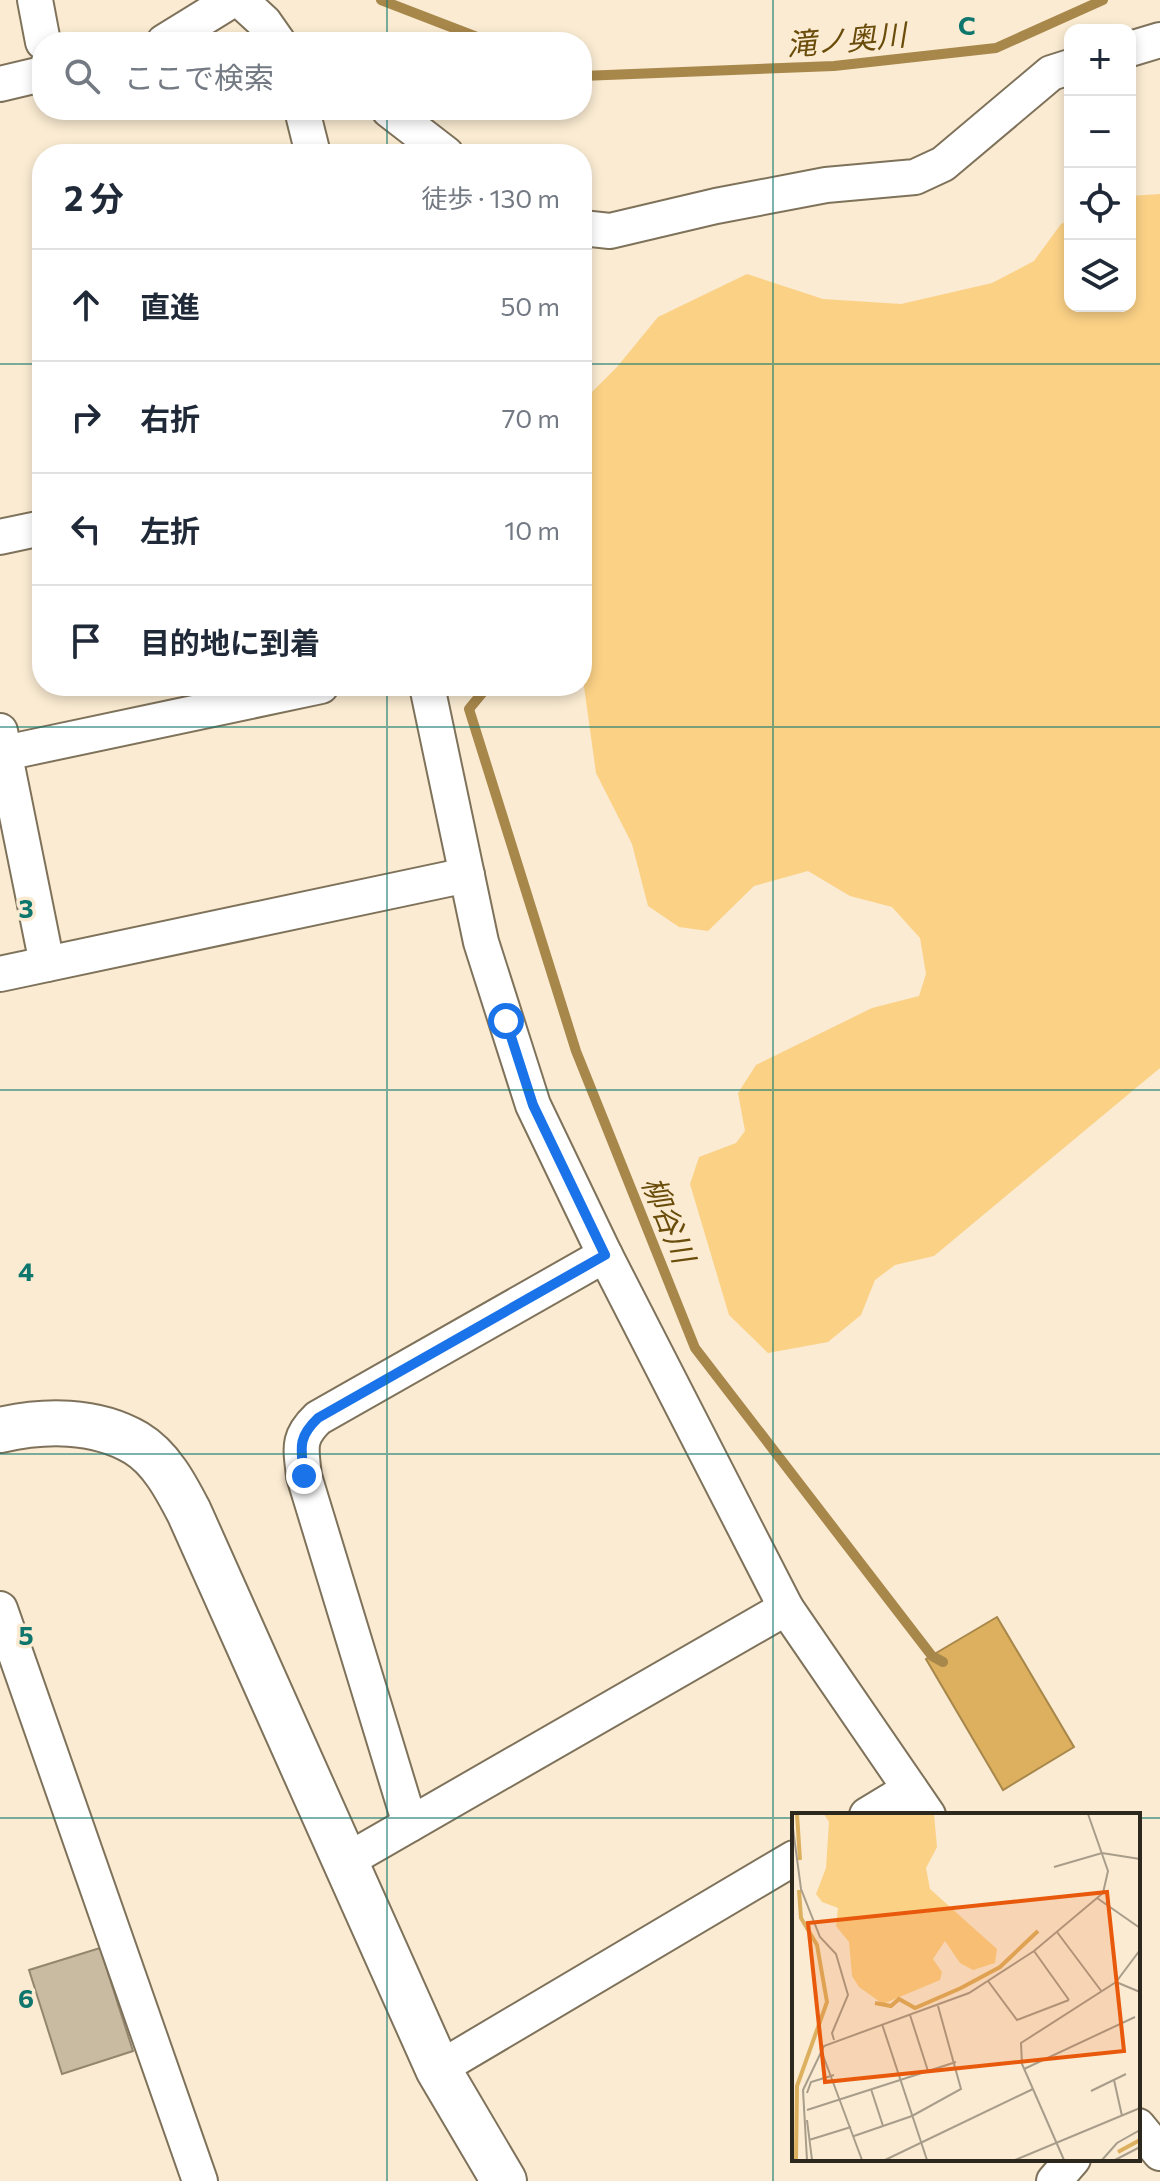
<!DOCTYPE html>
<html lang="ja">
<meta charset="utf-8">
<style>
:root{--surface:#fff;--page:#f6f6f7;--text:#1f2937;--muted:#747a83;--line:#e0e1e3}
body{margin:0;font-family:Commissioner,"Noto Sans JP",sans-serif;background:var(--page);color:var(--text)}
.controls{position:absolute;right:24px;top:24px;display:grid;overflow:hidden;border-radius:16px;box-shadow:0 4px 12px #0003}
.controls button{width:72px;height:72px;display:grid;place-items:center;padding:0;border:0;border-bottom:2px solid var(--line);background:var(--surface);color:var(--text);font:40px sans-serif}
.stop{position:absolute;width:24px;height:24px;margin:-18px;border:6px solid #1a73e8;border-radius:50%;background:#fff}
.stop.end{background:#1a73e8;border-color:#fff;box-shadow:0 2px 8px #0008}
.list{margin:0;padding:0;list-style:none}
h2{display:flex;justify-content:space-between;align-items:center;height:104px;margin:0;padding:0 32px;font-size:34px}
h2 small{font-size:26px;font-weight:400;color:var(--muted)}
.list li{display:grid;grid-template-columns:52px 1fr auto;gap:24px;align-items:center;box-sizing:border-box;height:112px;padding:0 32px;border-top:2px solid var(--line)}
.list b{display:block;font-size:30px;white-space:nowrap}
.list em{font-size:26px;font-style:normal;color:var(--muted)}
.icon{flex:none;width:44px;height:44px;fill:none;stroke:currentColor;stroke-width:2;stroke-linecap:round;stroke-linejoin:round}
.map{position:relative;flex:none;width:1160px;height:2181px;overflow:hidden}
.search{position:absolute;background:var(--surface);box-shadow:0 4px 12px #0003;left:32px;top:32px;width:560px;height:88px;display:flex;align-items:center;gap:20px;box-sizing:border-box;padding:0 28px;border-radius:32px;color:var(--muted);font-size:30px}
.panel{position:absolute;background:var(--surface);box-shadow:0 4px 12px #0003;left:32px;top:144px;width:560px;height:552px;border-radius:32px}
.map>svg:first-child{display:block}
</style>
<div class="map">
<svg width="1160" height="2181" viewBox="0 0 1160 2181">
<rect width="100%" height="100%" fill="#faebd2"/>
<path fill="#fbd186" d="M1160,194V1068L934,1256L895,1265L875,1280L861,1315L828,1342L768,1353L729,1315L690,1184L699,1157L736,1143L745,1131L738,1093L756,1065L872,1008L919,996L926,974L920,938L892,907L850,896L808,871L754,886L708,931L679,927L648,906L632,844L596,773L582,672V402L617,367L658,317L747,274L823,299L901,304L992,283L1034,261L1061,224L1070,220V306H1130V196Z"/>
<path fill="#dcb05e" stroke="#a8874b" stroke-width="2" d="M997,1617L1074,1747L1003,1790L926,1659Z"/>
<g fill="none" stroke-linecap="round" stroke-linejoin="round">
<g stroke="#a8874b" stroke-width="10">
<path d="M381,0L490,42"/>
<path d="M582,76L834,66L996,48L1103,0"/>
<path d="M488,686L469,709L576,1051L695,1348L932,1656L943,1662"/>
</g>
</g>
<path fill="#c9bba2" stroke="#93866e" stroke-width="2" d="M100,1948L133,2051L62,2074L29,1970Z"/>
<g fill="none" stroke-linecap="round" stroke-linejoin="round">
<g stroke="#7f725b" stroke-width="38">
<g id="street">
<path d="M35,0L43,42"/>
<path d="M240,0L264,22L278,42"/>
<path d="M164,42L232,0"/>
<path d="M1130,49L1160,40"/>
<path d="M0,84L42,74"/>
<path d="M302,110L313,154"/>
<path d="M389,110L446,154"/>
<path d="M582,228L610,231L716,206L826,185L915,177L943,164L1051,73L1070,67"/>
<path d="M0,537L42,528"/>
<path d="M427,686L481,942L533,1105L605,1255L786,1608L928,1815"/>
<path d="M0,731L47,964"/>
<path d="M5,753L321,686"/>
<path d="M0,974L467,875"/>
<path d="M0,1609L200,2181"/>
<path d="M867,1815L910,1789"/>
<path d="M410,1824L304,1476C301,1448 297,1438 318,1418L605,1255"/>
<path d="M346,1861L786,1608"/>
<path d="M438,2069L794,1858"/>
<path d="M1138,2126L1160,2153"/>
<path d="M1054,2181L1073,2159"/>
</g>
</g>
<g stroke="#7f725b" stroke-width="48">
<path id="secondary" d="M0,1430C44,1420 95,1419 136,1443C161,1458 176,1487 189,1512L438,2069L504,2181"/>
</g>
<use href="#street" stroke="#fff" stroke-width="34"/>
<use href="#secondary" stroke="#fff" stroke-width="44"/>
</g>
<g fill="none" stroke-linecap="round" stroke-linejoin="round">
<path stroke="#1a73e8" stroke-width="10" d="M304,1476C301,1448 297,1438 318,1418L605,1255L533,1105L506,1021"/>
</g>
<path fill="none" stroke="#0f766e" stroke-width="2" stroke-opacity="0.55" d="M387,0V42M773,0V2181M387,110V154M0,364H42M582,364H1160M387,686V2181M0,727H1160M0,1090H1160M0,1454H1160M0,1818H794M1138,1818H1160"/>
<g text-anchor="middle" dominant-baseline="central" stroke-width="7" stroke-linejoin="round" paint-order="stroke">
<g font-size="30" font-style="italic" fill="#6a4c0b" stroke="#faebd2">
<text transform="translate(846 38) rotate(-5)">滝ノ奥川</text>
<text transform="translate(670 1219) rotate(68)">柳谷川</text>
</g>
</g>
<g transform="translate(792 1813)">
<rect width="348" height="348" fill="#faebd2"/>
<path d="M32,1H142L145,34L134,55L138,76L205,136L203,150L181,157L168,150L153,128L141,146L150,159L148,167L91,191L67,174L60,163L57,129L44,113L46,95L30,89L24,81L34,55L37,9Z" fill="#fbd186"/>
<path fill="none" stroke="#dcb05e" stroke-width="4" d="M5,1L8,47M83,190L99,193L107,186L123,195L169,175L208,154L246,118M326,339L348,327M4,347L5,273L35,189L25,132L9,105L7,77"/>
<path fill="none" stroke="#a89d8a" stroke-width="2" d="M0,8L9,76L28,124L44,141L56,182L40,220L42,227M262,54L310,40L348,46M305,85L348,115M265,119L310,179M242,138L277,187M196,168L225,207L277,187M324,169L348,179M118,202L136,258M90,211L135,347M29,237L70,347M232,256L343,204M322,267L330,303M79,276L91,313M299,278L334,261M15,280L19,269L42,262M15,297L164,249M15,307L20,347M62,323L120,303L169,276L146,193M17,327L59,314M15,347L11,277L32,233L177,180L242,138L311,80L316,58L296,1M93,347L241,276M223,347L348,295M272,347L230,251L229,230L324,169L348,137M310,347L325,330L348,317M323,347L348,334"/>
<path fill="#e8590c" fill-opacity="0.15" stroke="#e8590c" stroke-width="4" d="M315,79L332,238L33,269L16,110Z"/>
<rect width="348" height="348" fill="none" stroke="#2d281e" stroke-width="4"/>
</g>
<g font-size="26" text-anchor="middle" font-weight="bold" fill="#0f766e" stroke="#faebd2" stroke-width="7" stroke-linejoin="round" paint-order="stroke">
<text x="967" y="35">C</text>
<text x="26" y="918">3</text>
<text x="26" y="1281">4</text>
<text x="26" y="1645">5</text>
<text x="26" y="2008">6</text>
</g>
</svg>
<div class="controls">
<button>+</button>
<button>−</button>
<button><svg class="icon" aria-label="locate" viewBox="0 0 24 24"><circle cx="12" cy="12" r="6"/><path d="M12 2v4M12 18v4M2 12h4M18 12h4"/></svg></button>
<button><svg class="icon" aria-label="layers" viewBox="0 0 24 24"><path d="M12 4l9 5-9 5-9-5zM3 14l9 5 9-5"/></svg></button>
</div>
<div class="stop" style="left:506px;top:1021px"></div>
<div class="stop end" style="left:304px;top:1476px"></div>
<div class="search"><svg class="icon" aria-label="search" viewBox="0 0 24 24"><circle cx="10" cy="10" r="6"/><path d="M15 15l6 6"/></svg>ここで検索</div>
<section class="panel">
<h2>2 分<small>徒歩 · 130 m</small></h2>
<ul class="list">
<li><svg class="icon" aria-label="ahead" viewBox="0 0 24 24"><path d="M12 20V5M6 11l6-6 6 6"/></svg><div><b>直進</b></div><em>50 m</em></li>
<li><svg class="icon" aria-label="right" viewBox="0 0 24 24"><path d="M7 20v-9h11M14 6l5 5-5 5"/></svg><div><b>右折</b></div><em>70 m</em></li>
<li><svg class="icon" aria-label="left" viewBox="0 0 24 24"><path d="M17 20v-9H6M10 6l-5 5 5 5"/></svg><div><b>左折</b></div><em>10 m</em></li>
<li><svg class="icon" aria-label="arrive" viewBox="0 0 24 24"><path d="M6 21V4h12l-3 4 3 4H6"/></svg><div><b>目的地に到着</b></div></li>
</ul>
</section>
</div>
